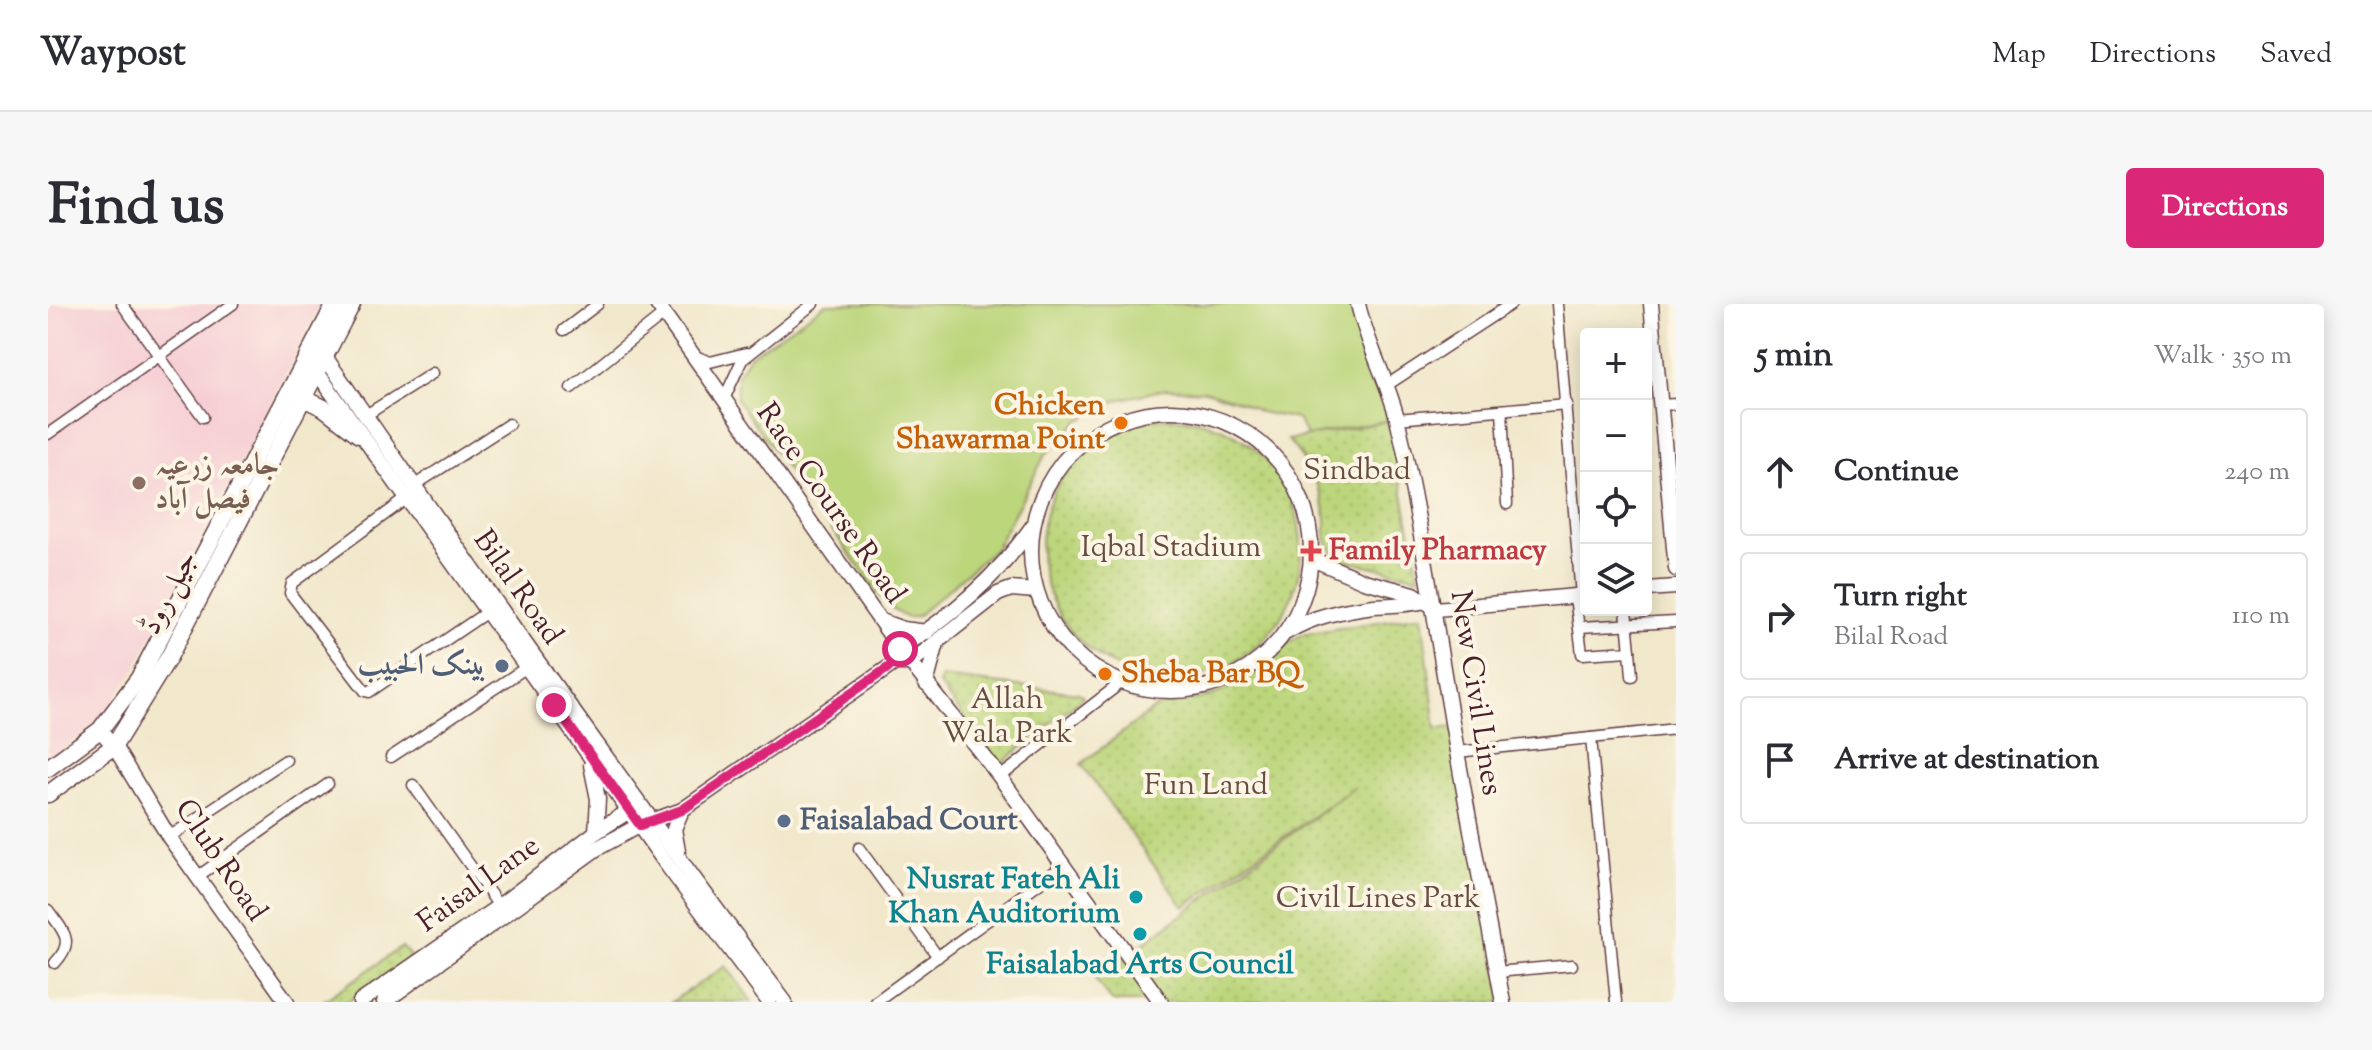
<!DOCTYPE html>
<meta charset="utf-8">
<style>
:root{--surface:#fff;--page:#f7f7f7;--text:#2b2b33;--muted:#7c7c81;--line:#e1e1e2;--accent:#db2777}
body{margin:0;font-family:"Sorts Mill Goudy",Amiri,serif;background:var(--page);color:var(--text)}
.controls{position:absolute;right:24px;top:24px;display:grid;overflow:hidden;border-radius:8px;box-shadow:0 4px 20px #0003}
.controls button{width:72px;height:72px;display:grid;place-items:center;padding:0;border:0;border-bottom:2px solid var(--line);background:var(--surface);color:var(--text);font:40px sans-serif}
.stop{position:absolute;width:24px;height:24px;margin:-18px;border:6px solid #db2777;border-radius:50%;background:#fff}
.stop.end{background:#db2777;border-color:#fff;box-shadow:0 2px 8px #0008}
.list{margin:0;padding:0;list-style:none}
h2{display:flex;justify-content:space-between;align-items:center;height:104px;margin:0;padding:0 32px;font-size:34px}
h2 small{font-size:26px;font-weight:400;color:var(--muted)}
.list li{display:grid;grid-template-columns:52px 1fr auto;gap:24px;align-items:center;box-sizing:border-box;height:128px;margin:0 16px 16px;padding:0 16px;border:2px solid var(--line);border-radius:8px}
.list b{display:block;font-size:30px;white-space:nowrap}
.list p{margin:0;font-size:26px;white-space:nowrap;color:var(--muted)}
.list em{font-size:26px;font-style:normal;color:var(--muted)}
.icon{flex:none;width:44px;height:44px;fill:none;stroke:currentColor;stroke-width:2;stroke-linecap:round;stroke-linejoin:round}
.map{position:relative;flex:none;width:1628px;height:698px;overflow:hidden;border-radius:8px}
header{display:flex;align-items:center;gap:48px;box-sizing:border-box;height:112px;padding:0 40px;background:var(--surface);border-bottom:2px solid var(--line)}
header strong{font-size:38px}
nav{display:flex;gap:44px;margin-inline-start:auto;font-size:28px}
.intro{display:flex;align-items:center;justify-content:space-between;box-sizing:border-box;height:192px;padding:0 48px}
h1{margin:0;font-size:56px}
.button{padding:20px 36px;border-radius:8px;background:var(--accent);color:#fff;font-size:28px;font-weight:700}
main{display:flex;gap:48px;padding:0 48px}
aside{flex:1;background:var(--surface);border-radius:8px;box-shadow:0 4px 20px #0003}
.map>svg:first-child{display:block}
</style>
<header>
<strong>Waypost</strong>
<nav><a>Map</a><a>Directions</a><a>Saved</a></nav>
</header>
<div class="intro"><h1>Find us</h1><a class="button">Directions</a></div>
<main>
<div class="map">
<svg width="1628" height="698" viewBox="0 0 1628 698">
<defs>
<pattern id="park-dots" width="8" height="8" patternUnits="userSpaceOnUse" patternTransform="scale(2)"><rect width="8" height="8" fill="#bcd67b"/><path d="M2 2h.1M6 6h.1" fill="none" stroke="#a3b76a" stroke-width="1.8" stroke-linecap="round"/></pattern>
</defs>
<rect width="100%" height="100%" fill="#fcf5e5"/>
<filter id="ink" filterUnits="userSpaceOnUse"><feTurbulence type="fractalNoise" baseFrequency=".0125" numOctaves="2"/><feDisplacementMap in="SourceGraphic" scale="16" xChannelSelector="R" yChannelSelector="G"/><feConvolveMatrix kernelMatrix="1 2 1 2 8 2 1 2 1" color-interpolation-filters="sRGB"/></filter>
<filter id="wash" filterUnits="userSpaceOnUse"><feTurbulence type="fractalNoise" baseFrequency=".006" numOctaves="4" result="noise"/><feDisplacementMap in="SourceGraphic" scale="32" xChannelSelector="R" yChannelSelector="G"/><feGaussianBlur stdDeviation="1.8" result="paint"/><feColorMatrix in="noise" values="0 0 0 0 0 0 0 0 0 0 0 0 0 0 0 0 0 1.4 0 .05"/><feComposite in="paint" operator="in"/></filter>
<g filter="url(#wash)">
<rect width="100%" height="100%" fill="#f1e8cc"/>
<path fill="#f6cfd5" d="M0,0H273L85,369L52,416L0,457Z"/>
<path fill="#bcd67b" stroke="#837a53" stroke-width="2" d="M778,0H1305L1325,77L1333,87L1341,116L1259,132L1249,115L1212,108L1193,98L1157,87L1118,85L1069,96L1030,117L997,151L948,244L869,312L859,314L845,306L833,293L689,96V71L701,52Z"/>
<g fill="url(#park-dots)" stroke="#837a53" stroke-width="2">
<circle cx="1123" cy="244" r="130"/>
<path d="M1341,117L1371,273L1290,255C1269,228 1283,231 1276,203C1270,177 1258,156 1240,136Z"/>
<path d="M1374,311L1388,425L1406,423L1455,698H1065L1047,675L1307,483L1136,603L1033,460L1108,403L1164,392L1189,380L1213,367L1239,340L1255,330Z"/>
<path d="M894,373L1031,389L1035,393L952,461L891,380Z"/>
<path d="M354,643L363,653L299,698H274Z"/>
<path d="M678,662L704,698H623Z"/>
</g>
</g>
<g filter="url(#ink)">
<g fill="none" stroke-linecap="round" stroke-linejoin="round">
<g stroke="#633d43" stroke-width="13">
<g id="street">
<path d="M74,0L155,113"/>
<path d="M1509,0L1533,292"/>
<path d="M516,26L550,0"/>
<path d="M647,52L662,58L698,49"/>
<path d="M1339,81L1463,0"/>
<path d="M523,84L616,10"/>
<path d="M676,95L694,56L765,0"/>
<path d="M1613,101L1628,100"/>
<path d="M1454,106L1459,200"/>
<path d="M318,111L385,69"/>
<path d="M1349,115L1519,100L1518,103"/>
<path d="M0,130L185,0"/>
<path d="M367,181L461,120"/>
<path d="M358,195L244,279L242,289L317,387L321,388L439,308"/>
<path d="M1527,292L1534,350L1582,347L1578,306"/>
<path d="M1531,323L1628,318"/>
<path d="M1582,347L1584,372"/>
<path d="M1543,434L1568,698"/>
<path d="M1409,448L1628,425"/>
<path d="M343,453L479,363"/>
<path d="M952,473L1074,378"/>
<path d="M365,481L451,602"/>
<path d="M121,533L238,456"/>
<path d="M811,544L890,653"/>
<path d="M149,573L280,480"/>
<path d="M0,606C15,627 28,637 7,659"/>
<path d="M1449,668L1524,661"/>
<path d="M827,698L1016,561"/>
</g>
</g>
<g stroke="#633d43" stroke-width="17">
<g id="secondary">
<path d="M609,0L852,345L952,473L1113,698"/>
<path d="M1310,0C1319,40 1339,75 1349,114C1372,210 1385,308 1402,406C1418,504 1437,601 1455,698"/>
<path d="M1603,0L1628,265"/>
<path d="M271,44C423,265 577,483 737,698"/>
<path d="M264,61L619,561L721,698"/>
<circle cx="1123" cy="247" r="140"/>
<path d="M1264,255L1316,277L1366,290L1381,300"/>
<path d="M1598,285L1628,283"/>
<path d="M1388,305L1538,291"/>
<path d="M833,317L855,325L879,328"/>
<path d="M1239,328C1265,312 1296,306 1326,302C1344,301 1361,301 1378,297"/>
<path d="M850,351L852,345C904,311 948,274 984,223"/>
<path d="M878,380L889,339"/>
<path d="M52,426L66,442L121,533L239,698"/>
<path d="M543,461L550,495L548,528"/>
<path d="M630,547L626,525L634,506"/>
<path d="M312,698L451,602L548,528L589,502"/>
<path d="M336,698L548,545L592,521L634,506L847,359H862L950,290L963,285L988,287"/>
</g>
</g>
<g stroke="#633d43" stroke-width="19">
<g id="primary">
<path d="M255,94L276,104L311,131"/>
<path d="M0,464L52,426L91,374L287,0"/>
<path d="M0,490L66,442L121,353L304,0"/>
</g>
</g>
<use href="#street" stroke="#fff" stroke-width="10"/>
<use href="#secondary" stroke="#fff" stroke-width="14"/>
<use href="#primary" stroke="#fff" stroke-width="16"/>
</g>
</g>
<g fill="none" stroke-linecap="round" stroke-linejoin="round" filter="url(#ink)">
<path stroke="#db2777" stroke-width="10" d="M506,401L592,521L634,506L847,359L852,345"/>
</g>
<g fill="#e8710a" stroke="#fcf5e5" stroke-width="3">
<circle cx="1073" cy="119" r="8"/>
<circle cx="1057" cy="370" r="8"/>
</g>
<circle fill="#8d6e63" stroke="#fcf5e5" stroke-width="3" cx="91" cy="179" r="8"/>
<path fill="#e0444e" stroke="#fcf5e5" stroke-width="3" d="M1259 235h8v8h8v8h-8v8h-8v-8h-8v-8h8z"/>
<g fill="#5c6f8a" stroke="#fcf5e5" stroke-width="3">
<circle cx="454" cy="362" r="8"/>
<circle cx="736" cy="517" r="8"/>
</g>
<g fill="#0f9aa8" stroke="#fcf5e5" stroke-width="3">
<circle cx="1088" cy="593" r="8"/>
<circle cx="1092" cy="630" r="8"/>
</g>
<g text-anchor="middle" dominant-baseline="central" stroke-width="8" stroke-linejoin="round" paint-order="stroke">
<g font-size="30" font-weight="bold" fill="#c56008" stroke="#fcf5e5" text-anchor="end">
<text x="1057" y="102">Chicken<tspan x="1057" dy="34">Shawarma Point</tspan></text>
<text x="1073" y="370" text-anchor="start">Sheba Bar BQ</text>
</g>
<g font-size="30" font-weight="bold" fill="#785e54" stroke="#fcf5e5" text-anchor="start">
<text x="107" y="162">جامعہ زرعیہ<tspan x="107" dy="34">فیصل آباد</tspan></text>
</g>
<g font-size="30" fill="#664d3f" stroke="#fcf5e5">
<text x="1309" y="167">Sindbad</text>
<text x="1123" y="244">Iqbal Stadium</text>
<text x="959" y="396">Allah<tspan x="959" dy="34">Wala Park</tspan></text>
<text x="1158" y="482">Fun Land</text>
<text x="1330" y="595">Civil Lines Park</text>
</g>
<g font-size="30" fill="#4a1f2b" stroke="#fcf5e5">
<text transform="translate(782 200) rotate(55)">Race Course Road</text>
<text transform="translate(469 284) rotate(55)">Bilal Road</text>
<text transform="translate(122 289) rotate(-63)">جیل روڈ</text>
<text transform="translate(1427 389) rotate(81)">New Civil Lines</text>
<text transform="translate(172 557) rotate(56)">Club Road</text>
<text transform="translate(431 581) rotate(-36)">Faisal Lane</text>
</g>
<g font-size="30" font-weight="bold" fill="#be3a42" stroke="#fcf5e5" text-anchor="start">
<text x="1281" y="247">Family Pharmacy</text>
</g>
<g font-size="30" font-weight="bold" fill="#4e5e75" stroke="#fcf5e5" text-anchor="end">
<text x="438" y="362">بينک الحبيب</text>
<text x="752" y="517" text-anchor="start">Faisalabad Court</text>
</g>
<g font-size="30" font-weight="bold" fill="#0d838f" stroke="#fcf5e5" text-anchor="end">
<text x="1072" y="576">Nusrat Fateh Ali<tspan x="1072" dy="34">Khan Auditorium</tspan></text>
<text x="1092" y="661" text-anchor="middle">Faisalabad Arts Council</text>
</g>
</g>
</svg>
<div class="controls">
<button>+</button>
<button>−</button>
<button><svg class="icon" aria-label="locate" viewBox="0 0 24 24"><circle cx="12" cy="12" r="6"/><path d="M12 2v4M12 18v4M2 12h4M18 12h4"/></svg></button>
<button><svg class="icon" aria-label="layers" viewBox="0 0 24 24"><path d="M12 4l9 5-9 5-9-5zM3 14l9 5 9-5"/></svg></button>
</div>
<div class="stop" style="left:852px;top:345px"></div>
<div class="stop end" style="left:506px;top:401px"></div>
</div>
<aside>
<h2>5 min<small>Walk · 350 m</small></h2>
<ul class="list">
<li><svg class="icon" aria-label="ahead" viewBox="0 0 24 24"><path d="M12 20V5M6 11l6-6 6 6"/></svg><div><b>Continue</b></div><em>240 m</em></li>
<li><svg class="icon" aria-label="right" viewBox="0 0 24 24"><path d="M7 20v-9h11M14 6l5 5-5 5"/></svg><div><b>Turn right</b><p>Bilal Road</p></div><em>110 m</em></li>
<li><svg class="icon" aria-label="arrive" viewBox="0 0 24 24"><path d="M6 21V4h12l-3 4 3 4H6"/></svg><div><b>Arrive at destination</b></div></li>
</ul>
</aside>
</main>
